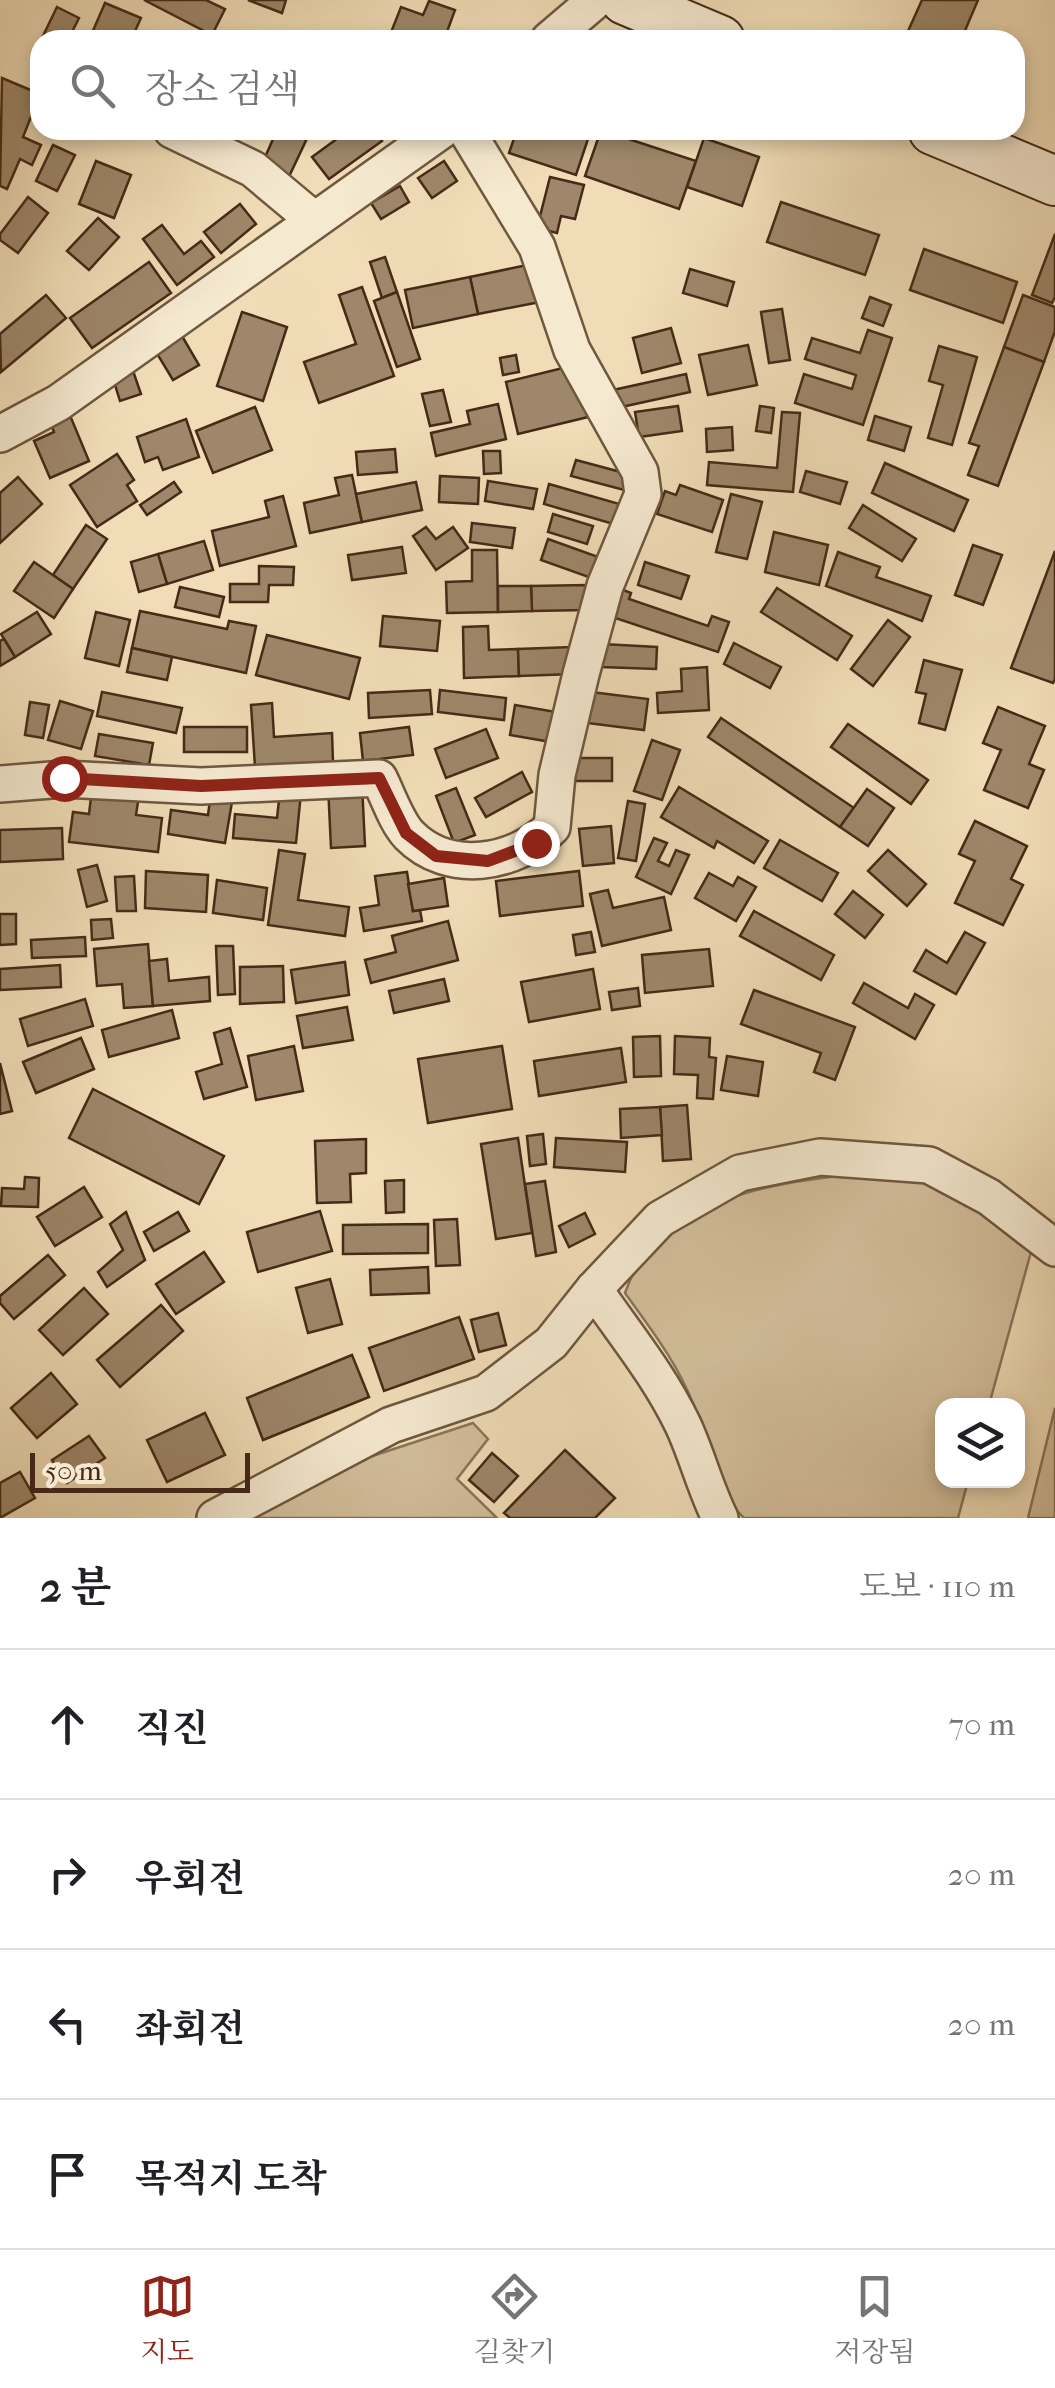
<!DOCTYPE html>
<html lang="ko">
<meta charset="utf-8">
<style>
:root{--surface:#fff;--page:#f2f2f2;--text:#202124;--muted:#757577;--line:#e0e0e0;--accent:#8f2418}
body{margin:0;font-family:"IM FELL French Canon","Noto Serif KR",serif;background:var(--page);color:var(--text)}
.controls{position:absolute;right:30px;bottom:30px;display:grid;overflow:hidden;border-radius:20px;box-shadow:0 5px 15px #0003}
.controls button{width:90px;height:90px;display:grid;place-items:center;padding:0;border:0;border-bottom:2px solid var(--line);background:var(--surface);color:var(--text);font:50px sans-serif}
.scale{position:absolute;left:30px;bottom:25px;width:220px;box-sizing:border-box;padding-left:10px;border:5px solid #462a17;border-top:0;font-size:28px;line-height:35px;white-space:nowrap;color:#462a17;-webkit-text-stroke:8px #f5e9d0;paint-order:stroke}
.stop{position:absolute;width:30px;height:30px;margin:-22px;border:8px solid #8f2418;border-radius:50%;background:#fff}
.stop.end{background:#8f2418;border-color:#fff;box-shadow:0 2px 10px #0008}
.list{margin:0;padding:0;list-style:none}
h2{display:flex;justify-content:space-between;align-items:center;height:130px;margin:0;padding:0 40px;font-size:42px}
h2 small{font-size:32px;font-weight:400;color:var(--muted)}
.list li{display:grid;grid-template-columns:65px 1fr auto;gap:30px;align-items:center;box-sizing:border-box;height:150px;padding:0 40px;border-top:2px solid var(--line)}
.list b{display:block;font-size:38px;white-space:nowrap}
.list em{font-size:32px;font-style:normal;color:var(--muted)}
.icon{flex:none;width:55px;height:55px;fill:none;stroke:currentColor;stroke-width:2;stroke-linecap:round;stroke-linejoin:round}
.map{position:relative;flex:none;width:1055px;height:1518px;overflow:hidden}
.search{position:absolute;background:var(--surface);box-shadow:0 5px 15px #0003;left:30px;right:30px;top:30px;height:110px;display:flex;align-items:center;gap:25px;box-sizing:border-box;padding:0 35px;border-radius:30px;color:var(--muted);font-size:38px}
.sheet{height:730px;background:var(--surface)}
nav{display:flex;justify-content:space-around;align-items:center;box-sizing:border-box;height:140px;border-top:2px solid var(--line);background:var(--surface);font-size:28px;color:var(--muted)}
nav a{display:grid;justify-items:center;gap:5px}
nav .on{color:var(--accent)}
.map>svg:first-child{display:block}
</style>
<div class="map">
<svg width="1055" height="1518" viewBox="0 0 1055 1518">
<rect width="100%" height="100%" fill="#f0ddb7"/>
<filter id="stains"><feTurbulence type="fractalNoise" baseFrequency=".002" numOctaves="4"/><feColorMatrix values="0 0 0 0 .2 0 0 0 0 .09 0 0 0 0 .02 0 0 0 .5 -.17"/></filter>
<radialGradient id="worn" r=".72"><stop offset=".6" stop-color="#630" stop-opacity="0"/><stop offset="1" stop-color="#630" stop-opacity=".3"/></radialGradient>
<g fill="#d3bf9c" stroke="#8c745a" stroke-width="2.5">
<path d="M875,1173L929,1180L985,1207L1031,1252L989,1405L942,1406V1480L968,1481L958,1518H744C714,1490 708,1442 694,1406C678,1364 651,1329 625,1293C658,1195 786,1179 875,1173Z"/>
<path d="M1055,1408V1518H1028Z"/>
<path d="M473,1423L488,1439L457,1479L497,1518H242L345,1465Z"/>
</g>
<g fill="#9e876a" stroke="#462a17" stroke-width="2.5">
<path d="M144,0H206L225,9L212,35Z"/>
<path d="M248,0H286L282,13Z"/>
<path d="M922,0H978L961,40H904Z"/>
<path d="M429,1L455,10L444,40H388L401,7L423,15Z"/>
<path d="M105,3L141,18L131,40H89Z"/>
<path d="M57,7L79,18L68,40H41Z"/>
<path d="M2,78L40,94L23,137L41,145L32,165L20,159L7,189L0,186Z"/>
<path d="M277,130H311L285,185L258,173Z"/>
<path d="M349,130H374L382,141L329,179L312,157Z"/>
<path d="M517,130H591L576,175L509,153Z"/>
<path d="M601,130L696,161L679,209L585,176Z"/>
<path d="M704,138L759,157L742,206L687,187Z"/>
<path d="M53,145L75,155L57,191L36,181Z"/>
<path d="M96,161L131,175L114,218L79,204Z"/>
<path d="M444,161L457,181L432,198L418,178Z"/>
<path d="M550,177L584,185L575,219L561,216L557,233L537,228Z"/>
<path d="M400,186L409,202L381,219L371,203Z"/>
<path d="M28,197L48,213L18,253L0,240V234Z"/>
<path d="M781,202L879,235L865,275L767,242Z"/>
<path d="M240,204L256,224L221,253L204,232Z"/>
<path d="M98,218L119,237L89,270L67,251Z"/>
<path d="M162,225L184,254L201,241L214,257L177,285L143,239Z"/>
<path d="M1055,234V297L1052,303L1032,295Z"/>
<path d="M924,249L1017,282L1003,323L910,290Z"/>
<path d="M385,257L397,292L382,298L370,262Z"/>
<path d="M149,262L171,293L92,348L70,318Z"/>
<path d="M532,264L540,302L478,314L470,277Z"/>
<path d="M690,269L734,282L727,306L683,293Z"/>
<path d="M470,277L478,314L413,328L405,290Z"/>
<path d="M362,287L394,376L319,403L304,362L356,344L339,295Z"/>
<path d="M397,292L420,359L397,367L374,301Z"/>
<path d="M46,295L66,318L1,372L0,334Z"/>
<path d="M1023,295L1055,307V331L1044,362L1004,347Z"/>
<path d="M870,297L891,305L883,326L862,318Z"/>
<path d="M782,309L790,360L769,363L761,312Z"/>
<path d="M242,312L287,327L263,401L217,386Z"/>
<path d="M671,328L681,363L642,373L633,338Z"/>
<path d="M868,330L892,338L863,425L795,403L804,374L852,389L856,375L805,359L812,338L860,353Z"/>
<path d="M182,336L199,365L173,380L156,352Z"/>
<path d="M748,345L757,385L708,395L699,355Z"/>
<path d="M939,346L977,357L952,445L928,438L943,385L929,381Z"/>
<path d="M1004,347L1044,362L998,486L968,475L979,446L969,443Z"/>
<path d="M516,355L519,372L503,375L500,358Z"/>
<path d="M575,365L588,417L518,434L506,382Z"/>
<path d="M132,368L141,394L120,401L112,375Z"/>
<path d="M686,374L690,392L617,408L613,390Z"/>
<path d="M443,390L451,422L430,426L422,394Z"/>
<path d="M498,404L506,439L436,456L431,433L470,424L467,411Z"/>
<path d="M678,406L682,431L639,437L635,412Z"/>
<path d="M760,406L774,408L771,433L756,431Z"/>
<path d="M255,407L272,450L213,473L196,431Z"/>
<path d="M782,412L800,413L793,492L707,485L709,462L777,468Z"/>
<path d="M69,413L89,461L50,478L34,441L54,432L50,422Z"/>
<path d="M875,416L911,427L904,451L868,440Z"/>
<path d="M186,419L199,457L163,470L158,457L145,462L137,437Z"/>
<path d="M732,427L733,450L707,452L706,429Z"/>
<path d="M395,449L397,472L358,475L356,452Z"/>
<path d="M483,451H500L501,473L484,474Z"/>
<path d="M117,454L134,480L127,485L137,501L97,527L70,485Z"/>
<path d="M576,460L628,474L624,490L571,476Z"/>
<path d="M885,463L968,500L954,531L872,493Z"/>
<path d="M806,471L847,482L840,504L800,492Z"/>
<path d="M352,475L362,522L310,533L304,503L339,495L335,478Z"/>
<path d="M440,476L479,478L478,504L439,502Z"/>
<path d="M18,477L42,504L0,543V493Z"/>
<path d="M488,481L537,489L533,509L485,501Z"/>
<path d="M174,482L181,492L147,515L140,505Z"/>
<path d="M416,482L422,510L362,522L356,494Z"/>
<path d="M549,484L623,505L617,525L544,504Z"/>
<path d="M680,485L723,500L712,532L657,514L665,491L676,495Z"/>
<path d="M731,494L762,502L747,559L716,552Z"/>
<path d="M283,496L296,546L220,566L212,531L269,517L265,501Z"/>
<path d="M863,505L916,539L902,561L849,528Z"/>
<path d="M553,514L593,526L587,544L548,532Z"/>
<path d="M472,523L515,528L512,548L470,542Z"/>
<path d="M86,525L107,539L73,589L53,575Z"/>
<path d="M426,527L436,539L453,527L468,548L436,570L413,536Z"/>
<path d="M774,532L828,545L819,585L765,572Z"/>
<path d="M548,539L601,558L594,579L541,560Z"/>
<path d="M204,541L213,570L167,584L158,554Z"/>
<path d="M973,545L1002,555L983,605L955,595Z"/>
<path d="M402,547L406,573L352,580L348,555Z"/>
<path d="M472,550H497L498,612L447,613L446,582L472,581Z"/>
<path d="M1055,551V679L1053,683L1011,668Z"/>
<path d="M838,552L880,567L876,577L931,596L922,621L826,586Z"/>
<path d="M158,554L167,584L139,592L131,562Z"/>
<path d="M34,562L73,589L54,618L14,591Z"/>
<path d="M645,562L689,576L681,599L638,585Z"/>
<path d="M259,566L294,567L293,585H269L268,602H230V584H259Z"/>
<path d="M587,585V610L532,611L531,586Z"/>
<path d="M498,586H531L532,611L498,612Z"/>
<path d="M613,586L631,593L629,599L708,626L712,616L729,622L718,652L603,614Z"/>
<path d="M180,587L224,597L219,617L175,607Z"/>
<path d="M777,588L852,636L837,660L761,612Z"/>
<path d="M140,611L227,629L229,621L256,626L246,673L132,648Z"/>
<path d="M37,612L51,634L15,657L1,634Z"/>
<path d="M96,612L130,620L119,666L85,658Z"/>
<path d="M383,616L440,621L437,651L380,646Z"/>
<path d="M888,620L910,637L873,686L851,669Z"/>
<path d="M488,626L489,650L518,649L519,676L464,678L463,627Z"/>
<path d="M267,635L360,658L349,699L256,675Z"/>
<path d="M4,639L15,657L0,666V641Z"/>
<path d="M734,643L781,667L770,688L724,664Z"/>
<path d="M602,644L657,647L656,669L601,667Z"/>
<path d="M572,647L573,674L519,676L518,649Z"/>
<path d="M132,648L172,657L167,680L127,672Z"/>
<path d="M924,660L962,670L945,730L919,723L926,694L916,692Z"/>
<path d="M707,667L709,710L658,713L657,693L682,691L681,669Z"/>
<path d="M430,690L432,714L369,718L368,693Z"/>
<path d="M440,690L506,698L504,720L438,712Z"/>
<path d="M102,692L182,708L176,733L97,716Z"/>
<path d="M591,692L648,699L644,730L587,723Z"/>
<path d="M60,701L93,711L81,749L48,740Z"/>
<path d="M30,702L49,705L43,738L25,735Z"/>
<path d="M272,703L274,737L332,733L333,762L255,767L251,705Z"/>
<path d="M515,705L556,712L551,742L510,735Z"/>
<path d="M998,707L1045,726L1029,764L1044,770L1028,808L984,790L1001,750L983,743Z"/>
<path d="M721,718L854,808L840,827L708,737Z"/>
<path d="M848,724L928,780L911,804L831,747Z"/>
<rect x="184" y="727" width="63" height="25"/>
<path d="M409,727L413,755L363,761L360,733Z"/>
<path d="M486,729L498,758L446,778L435,749Z"/>
<path d="M99,734L153,743L149,765L95,756Z"/>
<path d="M652,740L680,750L662,800L634,791Z"/>
<rect x="565" y="758" width="47" height="23"/>
<path d="M522,772L532,792L486,817L475,798Z"/>
<path d="M362,784L365,846L331,848L328,785Z"/>
<path d="M679,787L768,841L754,863L717,841L714,848L661,817Z"/>
<path d="M456,788L475,835L454,843L436,796Z"/>
<path d="M92,789L139,795L136,815L162,818L158,852L69,842L73,812L89,814Z"/>
<path d="M867,789L894,808L868,846L840,827Z"/>
<path d="M280,791L301,793L296,843L233,838L235,814L277,818Z"/>
<path d="M211,793L233,796L225,843L168,834L171,810L208,815Z"/>
<path d="M628,801L645,804L636,861L618,858Z"/>
<path d="M975,821L1027,846L1011,879L1023,885L1003,925L955,903L975,861L959,854Z"/>
<path d="M611,826L614,863L583,866L579,829Z"/>
<path d="M62,828L63,859L0,862V830Z"/>
<path d="M654,838L667,843L658,861L669,866L676,850L689,855L671,894L636,877Z"/>
<path d="M780,840L838,873L822,901L764,868Z"/>
<path d="M279,850L305,854L298,900L349,907L345,936L268,925Z"/>
<path d="M888,850L926,884L907,906L868,871Z"/>
<path d="M97,865L107,901L87,907L78,870Z"/>
<path d="M146,871L208,875L206,912L145,908Z"/>
<path d="M579,871L583,906L500,916L496,881Z"/>
<path d="M407,872L413,911L420,910L422,921L364,931L360,908L379,905L375,876Z"/>
<path d="M709,873L733,886L738,877L756,887L736,921L695,898Z"/>
<path d="M134,876L136,911H117L115,877Z"/>
<path d="M444,878L448,906L413,911L408,884Z"/>
<path d="M217,880L267,888L263,920L213,913Z"/>
<path d="M608,890L613,908L664,897L671,930L602,946L590,894Z"/>
<path d="M853,891L883,915L865,938L835,914Z"/>
<path d="M754,911L834,955L821,980L740,936Z"/>
<path d="M0,914H16V944L0,945Z"/>
<path d="M111,919L113,938L92,940L91,920Z"/>
<path d="M448,921L458,960L371,983L365,960L396,952L392,936Z"/>
<path d="M591,932L595,952L576,955L573,935Z"/>
<path d="M965,932L985,943L956,994L914,971L926,950L947,963Z"/>
<path d="M85,937L86,956L32,958L31,940Z"/>
<path d="M148,944L153,1006L124,1008L122,984L97,986L94,949Z"/>
<path d="M216,946H233L235,994L218,995Z"/>
<path d="M709,949L713,986L645,993L642,955Z"/>
<path d="M167,959L169,981L209,977L210,1001L153,1006L149,961Z"/>
<path d="M345,962L349,995L296,1003L291,970Z"/>
<path d="M60,965L61,987L0,990V969Z"/>
<path d="M283,966L284,1002L240,1004V967Z"/>
<path d="M593,969L600,1009L529,1022L521,982Z"/>
<path d="M444,979L449,1001L394,1013L389,991Z"/>
<path d="M864,983L908,1008L915,994L934,1005L915,1039L853,1003Z"/>
<path d="M638,988L640,1006L612,1010L609,992Z"/>
<path d="M754,990L855,1027L835,1080L814,1072L821,1053L741,1024Z"/>
<path d="M85,999L93,1026L28,1046L20,1019Z"/>
<path d="M347,1007L353,1040L303,1048L297,1016Z"/>
<path d="M172,1010L179,1038L109,1057L102,1030Z"/>
<path d="M230,1028L247,1087L204,1099L196,1072L222,1064L214,1033Z"/>
<path d="M660,1036L661,1076L634,1077L633,1037Z"/>
<path d="M675,1036L710,1038L709,1057L716,1058L713,1099L697,1098L698,1075L674,1074Z"/>
<path d="M81,1038L94,1069L36,1093L23,1062Z"/>
<path d="M294,1046L303,1091L256,1100L248,1056Z"/>
<path d="M502,1046L512,1109L428,1123L418,1059Z"/>
<path d="M621,1048L626,1082L539,1096L534,1061Z"/>
<path d="M727,1056L763,1062L758,1096L721,1090Z"/>
<path d="M0,1063L12,1111L0,1114Z"/>
<path d="M93,1089L224,1156L199,1204L69,1138Z"/>
<path d="M687,1105L691,1159L663,1161L660,1107Z"/>
<path d="M660,1107L662,1135L621,1138L620,1109Z"/>
<path d="M543,1134L546,1164L530,1166L527,1136Z"/>
<path d="M518,1138L532,1233L496,1239L481,1144Z"/>
<path d="M556,1138L627,1142L625,1172L554,1167Z"/>
<path d="M366,1139V1173L350,1174L351,1202L317,1203L315,1141Z"/>
<path d="M25,1177L39,1178L38,1207L1,1206L2,1188L24,1189Z"/>
<path d="M404,1180V1212L386,1213L385,1181Z"/>
<path d="M545,1181L556,1252L536,1256L525,1184Z"/>
<path d="M84,1187L102,1217L55,1246L37,1217Z"/>
<path d="M320,1211L332,1251L258,1272L247,1232Z"/>
<path d="M126,1212L145,1260L107,1287L98,1272L123,1250L110,1224Z"/>
<path d="M178,1212L189,1231L154,1251L144,1232Z"/>
<path d="M585,1213L595,1234L569,1247L559,1226Z"/>
<path d="M457,1219L460,1265L436,1266L434,1220Z"/>
<path d="M428,1224V1253L343,1254V1225Z"/>
<path d="M204,1252L224,1282L176,1314L156,1284Z"/>
<path d="M48,1255L65,1275L14,1319L0,1303V1296Z"/>
<path d="M428,1267L429,1293L371,1295L370,1270Z"/>
<path d="M330,1279L342,1324L308,1333L296,1288Z"/>
<path d="M84,1288L108,1314L63,1355L39,1330Z"/>
<path d="M161,1305L183,1331L120,1387L97,1360Z"/>
<path d="M498,1313L506,1345L479,1352L471,1320Z"/>
<path d="M459,1317L474,1359L384,1391L369,1348Z"/>
<path d="M352,1355L369,1397L263,1440L247,1398Z"/>
<path d="M51,1373L77,1404L37,1438L11,1408Z"/>
<path d="M205,1413L225,1455L167,1482L147,1440Z"/>
<path d="M89,1436L105,1458L67,1483L52,1460Z"/>
<path d="M565,1450L615,1498L595,1518H510L504,1513Z"/>
<path d="M492,1453L518,1476L494,1502L469,1480Z"/>
<path d="M20,1472L35,1498L0,1518V1483Z"/>
</g>
<g fill="none" stroke-linecap="round" stroke-linejoin="round">
<g stroke="#70573f" stroke-width="40">
<g id="street">
<path d="M549,40L596,0"/>
<path d="M172,130L253,169L314,220"/>
<path d="M0,434L58,403L442,130"/>
<path d="M0,784L64,779L201,786L379,778C388,796 396,821 409,835C448,875 515,865 552,827L557,775L581,674L605,586L643,494L640,472L572,350L537,247L466,130"/>
<path d="M594,1289C625,1334 659,1375 683,1425C697,1455 705,1488 720,1518"/>
<path d="M215,1518L391,1425L486,1393L551,1343L594,1289L660,1219L740,1173L820,1157L929,1165L989,1197L1055,1248"/>
</g>
</g>
<g stroke="#462a17" stroke-width="52">
<g id="secondary">
<path d="M625,0L720,40"/>
<path d="M933,130L1055,181"/>
</g>
</g>
<use href="#street" stroke="#f5e9d0" stroke-width="35"/>
<use href="#secondary" stroke="#f5e9d0" stroke-width="48"/>
</g>
<g fill="none" stroke-linecap="round" stroke-linejoin="round">
<path stroke="#8f2418" stroke-width="12" d="M64,778L201,786L379,778L406,833L436,856L488,861L536,843"/>
</g>
<rect width="100%" height="100%" filter="url(#stains)"/>
<rect width="100%" height="100%" fill="url(#worn)"/>
</svg>
<div class="controls">
<button><svg class="icon" aria-label="layers" viewBox="0 0 24 24"><path d="M12 4l9 5-9 5-9-5zM3 14l9 5 9-5"/></svg></button>
</div>
<div class="scale">50 m</div>
<div class="stop" style="left:64px;top:778px"></div>
<div class="stop end" style="left:536px;top:843px"></div>
<div class="search"><svg class="icon" aria-label="search" viewBox="0 0 24 24"><circle cx="10" cy="10" r="6"/><path d="M15 15l6 6"/></svg>장소 검색</div>
</div>
<section class="sheet">
<h2>2 분<small>도보 · 110 m</small></h2>
<ul class="list">
<li><svg class="icon" aria-label="ahead" viewBox="0 0 24 24"><path d="M12 20V5M6 11l6-6 6 6"/></svg><div><b>직진</b></div><em>70 m</em></li>
<li><svg class="icon" aria-label="right" viewBox="0 0 24 24"><path d="M7 20v-9h11M14 6l5 5-5 5"/></svg><div><b>우회전</b></div><em>20 m</em></li>
<li><svg class="icon" aria-label="left" viewBox="0 0 24 24"><path d="M17 20v-9H6M10 6l-5 5 5 5"/></svg><div><b>좌회전</b></div><em>20 m</em></li>
<li><svg class="icon" aria-label="arrive" viewBox="0 0 24 24"><path d="M6 21V4h12l-3 4 3 4H6"/></svg><div><b>목적지 도착</b></div></li>
</ul>
</section>
<nav>
<a class="on"><svg class="icon" aria-label="map" viewBox="0 0 24 24"><path d="M3 6l6-2 6 2 6-2v14l-6 2-6-2-6 2zM9 4v14M15 6v14"/></svg>지도</a>
<a><svg class="icon" aria-label="directions" viewBox="0 0 24 24"><path d="M12 3l9 9-9 9-9-9zM9 14v-3h6M13 9l2 2-2 2"/></svg>길찾기</a>
<a><svg class="icon" aria-label="saved" viewBox="0 0 24 24"><path d="M7 4h10v16l-5-4-5 4z"/></svg>저장됨</a>
</nav>
